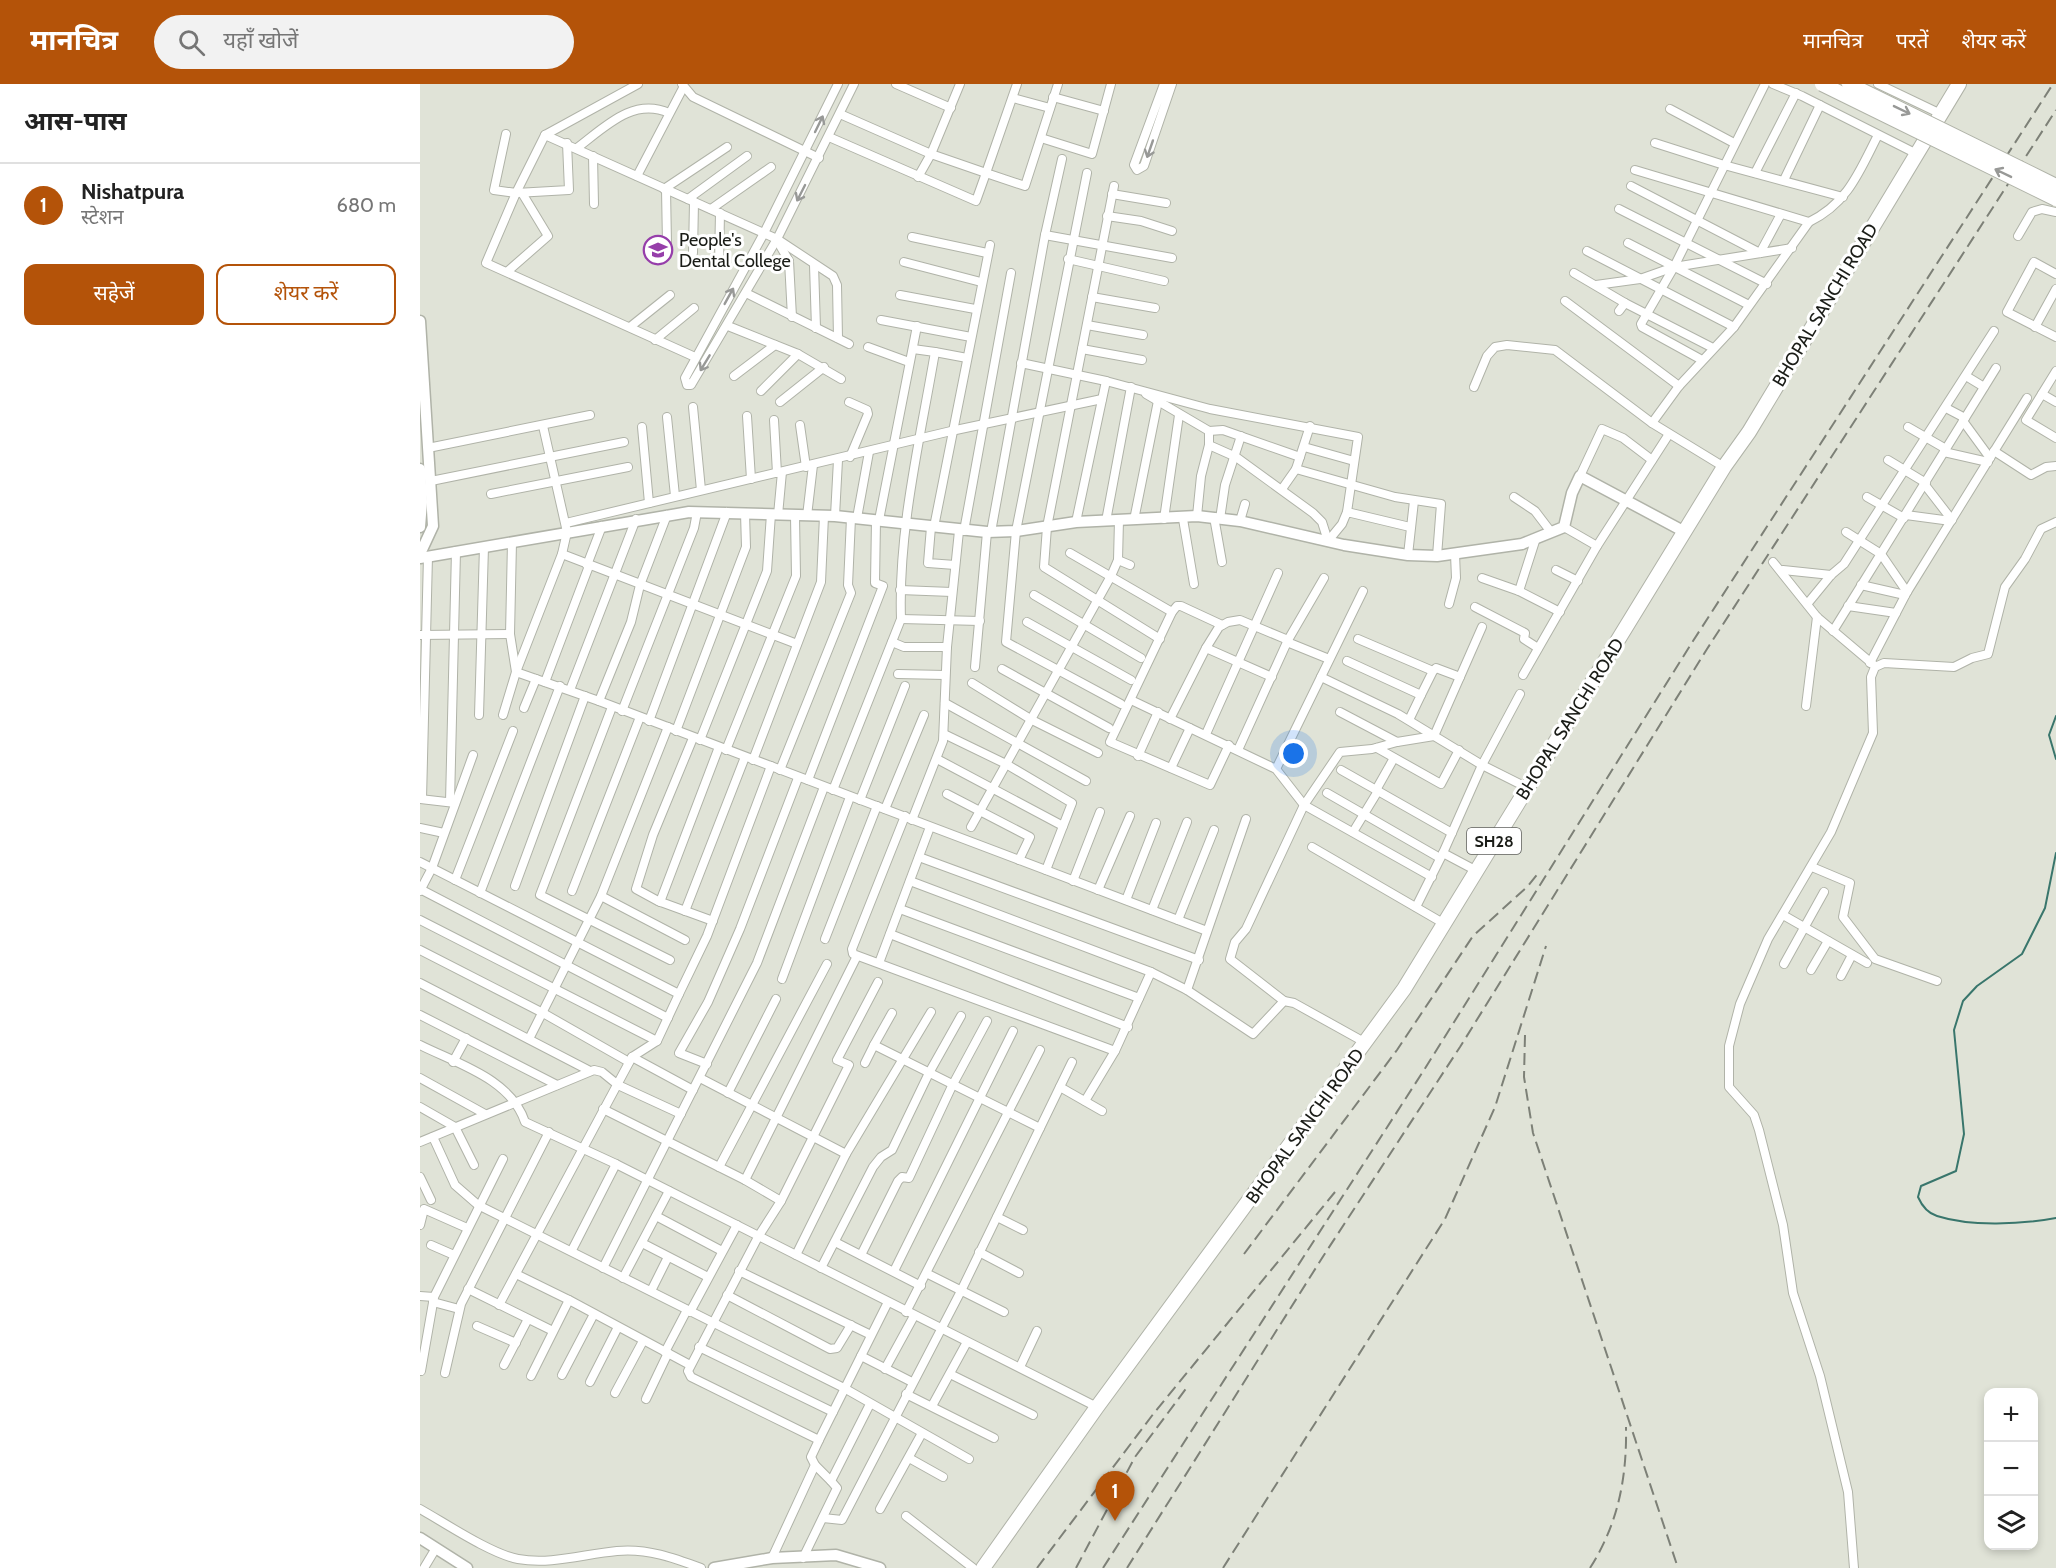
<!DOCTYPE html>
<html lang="hi">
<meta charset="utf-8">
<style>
:root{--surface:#fff;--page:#f2f2f2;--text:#222;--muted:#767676;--line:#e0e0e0;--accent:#b45309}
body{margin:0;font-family:Cabin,"Noto Sans Devanagari",sans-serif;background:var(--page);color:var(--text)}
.controls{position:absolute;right:18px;bottom:18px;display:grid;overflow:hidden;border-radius:12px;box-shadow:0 3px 9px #0003}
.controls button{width:54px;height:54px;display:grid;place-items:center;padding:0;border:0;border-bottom:2px solid var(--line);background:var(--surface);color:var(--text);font:30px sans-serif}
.you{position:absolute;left:874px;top:670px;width:21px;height:21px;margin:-15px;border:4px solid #fff;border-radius:50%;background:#1a73e8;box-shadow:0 0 0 9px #1a73e833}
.badge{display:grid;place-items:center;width:39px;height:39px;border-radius:50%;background:var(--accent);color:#fff;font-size:20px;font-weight:700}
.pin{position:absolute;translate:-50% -50px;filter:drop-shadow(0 2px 3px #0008)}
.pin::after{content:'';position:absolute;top:32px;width:21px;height:18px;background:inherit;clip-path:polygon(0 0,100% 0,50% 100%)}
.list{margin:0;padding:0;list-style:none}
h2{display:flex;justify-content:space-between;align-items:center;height:78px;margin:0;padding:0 24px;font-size:26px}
h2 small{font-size:20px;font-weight:400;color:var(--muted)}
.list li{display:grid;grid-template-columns:39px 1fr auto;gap:18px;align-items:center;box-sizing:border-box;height:84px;padding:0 24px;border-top:2px solid var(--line)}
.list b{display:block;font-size:22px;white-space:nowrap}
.list p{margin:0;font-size:20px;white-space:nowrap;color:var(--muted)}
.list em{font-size:20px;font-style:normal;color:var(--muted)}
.actions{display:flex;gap:12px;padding:18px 24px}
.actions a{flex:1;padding:14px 0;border:2px solid var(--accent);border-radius:12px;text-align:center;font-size:21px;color:var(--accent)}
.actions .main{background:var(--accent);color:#fff}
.icon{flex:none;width:33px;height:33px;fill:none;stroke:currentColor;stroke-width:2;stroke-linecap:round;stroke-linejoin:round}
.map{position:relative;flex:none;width:1636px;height:1484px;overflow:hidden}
header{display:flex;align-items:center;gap:36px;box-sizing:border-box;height:84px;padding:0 30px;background:var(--accent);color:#fff}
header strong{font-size:28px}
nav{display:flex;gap:33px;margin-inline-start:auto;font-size:21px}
.search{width:420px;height:54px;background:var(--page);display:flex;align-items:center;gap:15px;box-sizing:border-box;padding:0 21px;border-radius:33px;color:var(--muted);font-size:22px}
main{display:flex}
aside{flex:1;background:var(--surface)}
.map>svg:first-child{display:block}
</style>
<header>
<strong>मानचित्र</strong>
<div class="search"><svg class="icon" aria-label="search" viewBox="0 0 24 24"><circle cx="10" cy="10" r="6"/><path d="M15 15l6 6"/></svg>यहाँ खोजें</div>
<nav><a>मानचित्र</a><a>परतें</a><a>शेयर करें</a></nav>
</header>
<main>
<aside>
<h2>आस-पास<small></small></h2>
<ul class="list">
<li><span class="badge">1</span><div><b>Nishatpura</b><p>स्टेशन</p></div><em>680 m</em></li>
</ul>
<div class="actions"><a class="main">सहेजें</a><a>शेयर करें</a></div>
</aside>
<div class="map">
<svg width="1636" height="1484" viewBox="0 0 1636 1484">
<rect width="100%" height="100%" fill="#e0e3d7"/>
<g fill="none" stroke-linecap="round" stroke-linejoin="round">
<g stroke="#39766c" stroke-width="2">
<path d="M1636,632L1629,651L1636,675"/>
<path d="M1636,769L1625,824L1602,870L1557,902L1543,917L1534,946L1544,1050L1536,1087L1501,1102L1498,1113C1502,1122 1507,1129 1517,1132C1551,1143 1602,1140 1636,1134"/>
</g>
<g stroke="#b0b3a8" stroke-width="10">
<g id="minor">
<path d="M262,0L273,13L399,74"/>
<path d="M418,0L343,151L265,294L267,301H271L357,155L434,0"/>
<path d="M476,0L531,24"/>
<path d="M597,0L566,89L605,102L638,0"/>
<path d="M744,0L714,81L717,86L724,82L752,0"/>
<path d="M1353,0L1382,12L1497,70"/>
<path d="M1458,0L1521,30"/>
<path d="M633,13L684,27"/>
<path d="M593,14L630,24"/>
<path d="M1250,25L1314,59"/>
<path d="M86,50L74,106L96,109L149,106L147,59"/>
<path d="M125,51L218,0"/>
<path d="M409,53L556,117L566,89L511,70L420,30"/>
<path d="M621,54L672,70L691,0"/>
<path d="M1235,59L1304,81L1423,113"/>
<path d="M157,64C185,43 213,13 249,29"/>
<path d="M173,72L174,120"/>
<path d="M1215,86L1389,138"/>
<path d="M667,89L596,447L586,558L701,620"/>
<path d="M1335,89L1376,9"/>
<path d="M217,92L263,4"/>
<path d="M498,93L511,70L540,0"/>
<path d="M1364,96L1400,21"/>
<path d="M694,102L627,443L624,483L740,555"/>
<path d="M1211,102L1340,169L1361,130"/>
<path d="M244,105L307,63"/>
<path d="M246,105L247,160"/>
<path d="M692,110L746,119"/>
<path d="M268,115L327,72"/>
<path d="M291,125L351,83"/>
<path d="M1199,125L1347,200"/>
<path d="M687,132L721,137L752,147"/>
<path d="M625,151L752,174"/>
<path d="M1598,152L1612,128L1622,125L1636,128"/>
<path d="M492,153L567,169"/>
<path d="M358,158L369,177L372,233"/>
<path d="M1208,159L1329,221"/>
<path d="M1167,167L1314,243"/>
<path d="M273,169L274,118"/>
<path d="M648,175L744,197"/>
<path d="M484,178L561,198"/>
<path d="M299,180L300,129"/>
<path d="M394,181L396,244"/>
<path d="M88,187L128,152L102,109"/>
<path d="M1154,189L1205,219L1293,264"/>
<path d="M1636,190L1614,178L1587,228L1636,253"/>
<path d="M1176,201L1220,195L1254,183L1372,164"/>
<path d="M326,209L429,260"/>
<path d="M480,211L555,225"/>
<path d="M672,213L735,224"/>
<path d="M1145,217L1259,302"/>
<path d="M1199,227L1205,219"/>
<path d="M461,236L551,253"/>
<path d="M667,241L723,251"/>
<path d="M308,242L378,270L421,295"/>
<path d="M210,243L250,211"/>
<path d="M1615,243L1636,205"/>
<path d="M235,256L274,224"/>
<path d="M448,263L489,278"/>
<path d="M662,265L722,276"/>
<path d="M515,268L547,274"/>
<path d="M275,273L66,179L96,109L125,51L357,155L413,192L417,201L418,254"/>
<path d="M1282,276L1222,243L1221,240L1254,183L1345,0"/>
<path d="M601,279L686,297L790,325L938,353L927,428"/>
<path d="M1636,287L1606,336L1636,354"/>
<path d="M314,292L355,261"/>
<path d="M1546,292L1564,303"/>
<path d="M1054,303L1067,272L1075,263L1087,261L1135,266L1232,339L1304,383"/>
<path d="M341,307L378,270"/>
<path d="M726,310L789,347V361L816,373L893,429L902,438L908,457"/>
<path d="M1622,310L1636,318"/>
<path d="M360,318L404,283"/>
<path d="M429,318L447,326L448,330L430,373"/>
<path d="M273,323L281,406"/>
<path d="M1526,324L1545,334"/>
<path d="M327,332L331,395"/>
<path d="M247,333L255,412"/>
<path d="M354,336L357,389"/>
<path d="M1543,337L1570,374"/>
<path d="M1232,339L1259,302L1314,243L1389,138C1428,119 1439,88 1458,51"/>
<path d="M380,341L386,383"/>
<path d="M222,343L229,419"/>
<path d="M1488,343L1526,365"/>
<path d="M789,347L803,346L880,373"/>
<path d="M884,363L934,377"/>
<path d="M8,364L170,331"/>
<path d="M1574,367L1611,391L1626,383L1636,382"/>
<path d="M1524,368L1568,378"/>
<path d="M1468,376L1506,399"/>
<path d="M876,385L975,413L1021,420L1017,472"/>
<path d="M1160,392L1182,345L1203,354L1232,376"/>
<path d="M11,397L204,358"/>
<path d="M1505,401L1532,436"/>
<path d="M862,405L876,385L890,342"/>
<path d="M71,410L208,383"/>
<path d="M1094,413L1115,427L1131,448"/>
<path d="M1447,413L1484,434"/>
<path d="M358,431L362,388"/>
<path d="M1486,431L1531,437"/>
<path d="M387,432L393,381"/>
<path d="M415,432L418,376"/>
<path d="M777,432L781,392L789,361"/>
<path d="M794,433L802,478"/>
<path d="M437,434L449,368"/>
<path d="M744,435L759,331"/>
<path d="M763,435L774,500"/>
<path d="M800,435L805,401L821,352"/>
<path d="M459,436L497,242"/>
<path d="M714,436L738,317"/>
<path d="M686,437L711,303"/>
<path d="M820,437L825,420"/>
<path d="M656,438L686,297"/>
<path d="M146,439L531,347L682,315"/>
<path d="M511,443L508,479L535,481"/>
<path d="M514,443L570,161"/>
<path d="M1144,443L1177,462"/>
<path d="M544,447L591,189"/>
<path d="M571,448L625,151L642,75"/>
<path d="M1426,448L1461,470L1487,508"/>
<path d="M908,457L922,440L927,428L990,443"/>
<path d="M92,458L90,550L96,588L179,617L787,847"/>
<path d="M650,469L752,528"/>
<path d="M142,470L377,560"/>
<path d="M988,471L994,417"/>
<path d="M698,476L710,481"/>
<path d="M1353,478L1397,533L1455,582"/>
<path d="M167,481L182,442"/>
<path d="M1136,486L1158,497"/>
<path d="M1363,486L1411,491"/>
<path d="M1062,494L1099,507L1140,528"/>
<path d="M1441,501L1485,511"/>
<path d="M480,506L532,508"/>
<path d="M1099,507L1116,454"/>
<path d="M614,511L721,574"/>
<path d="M1388,519L1411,491L1424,480L1574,247"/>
<path d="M1029,520L1036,494L1035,470"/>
<path d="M1428,522L1476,529"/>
<path d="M1055,523L1105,549L1104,555L1118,564"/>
<path d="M481,535L560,537"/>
<path d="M607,538L711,596"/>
<path d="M802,541L761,522H757L752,528L690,658L790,701L809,661"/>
<path d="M1413,547L1576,284"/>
<path d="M0,551L90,550"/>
<path d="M938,555L1013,587L1001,611"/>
<path d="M472,558L484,563H527"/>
<path d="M867,558L909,575"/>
<path d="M786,564L852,593"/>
<path d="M927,577L1001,611L989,636"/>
<path d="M1450,579L1487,508L1607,314"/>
<path d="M555,583L567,448"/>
<path d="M582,585L689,644"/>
<path d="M1013,587L1016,584L1040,593"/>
<path d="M478,590L525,591"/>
<path d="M1103,591L1177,462L1249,350"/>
<path d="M901,593L978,630L1062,681L1108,704"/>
<path d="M125,598L169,482"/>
<path d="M552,599L612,636L678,669"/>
<path d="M150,606L216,435"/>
<path d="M711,616L856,685L884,721L1012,793"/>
<path d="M179,617L211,538L220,501L247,431"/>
<path d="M525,619L666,697"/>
<path d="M1386,622L1397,533"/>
<path d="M192,623L120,811L250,876"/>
<path d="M104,624L116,595"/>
<path d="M202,627L274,444L277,428"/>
<path d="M920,628L977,658L1014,652L1062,543"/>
<path d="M59,631L64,463"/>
<path d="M83,631L96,588L142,470L147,448L123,342"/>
<path d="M750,635L786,564L799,543L808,538L820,536L868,556"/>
<path d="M229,637L307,428"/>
<path d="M256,647L326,463L325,429"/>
<path d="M524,650L586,680L652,719L626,786"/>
<path d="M786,650L858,489"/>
<path d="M273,654L233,751L216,805L238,817L293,837"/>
<path d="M280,656L347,487L351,430"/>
<path d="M957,664L1021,700L1039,666"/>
<path d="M306,666L376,492L375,432"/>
<path d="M818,666L868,556L904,494"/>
<path d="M718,672L738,628"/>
<path d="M517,675L643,742"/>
<path d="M333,676L401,498L404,432"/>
<path d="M751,684L770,644"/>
<path d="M856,685L943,507"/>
<path d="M360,686L431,509L428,501L431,434"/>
<path d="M921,686L1032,749"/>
<path d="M388,696L463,502L455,499L456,436"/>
<path d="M413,706L481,535C478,446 500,356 515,268L493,265"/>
<path d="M956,706L974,674"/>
<path d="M907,709L1020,774"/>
<path d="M527,710L610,753L599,776"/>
<path d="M0,715L35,719"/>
<path d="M2,715L8,472"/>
<path d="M440,716L485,602"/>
<path d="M30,718L36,467"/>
<path d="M465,725L504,631"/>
<path d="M485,732L432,865L433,870L695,967L731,888L767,906L833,950L864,917L874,919L946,959"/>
<path d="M492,736L523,657L527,563L539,447"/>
<path d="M551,743L691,492L698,476L699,436"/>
<path d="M0,744L24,749"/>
<path d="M933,748L958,707"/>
<path d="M892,763L1023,839"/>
<path d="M1023,769L1055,786"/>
<path d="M499,773L779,876"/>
<path d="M0,778L259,910"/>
<path d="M1392,783L1430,799L1423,833L1455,875L1517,897"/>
<path d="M35,796L93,647"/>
<path d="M490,797L731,888"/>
<path d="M653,797L680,728"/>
<path d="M95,802L165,612"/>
<path d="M0,805L248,934"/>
<path d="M678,806L710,732"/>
<path d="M0,807L12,784L53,671"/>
<path d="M152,807L220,633"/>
<path d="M60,809L140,602"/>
<path d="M181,812L265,856"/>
<path d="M706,816L736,739"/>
<path d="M240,818L299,663"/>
<path d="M996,823L1023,769L1062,681L1100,610"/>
<path d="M480,825L719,914"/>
<path d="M732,826L767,738"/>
<path d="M265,827L325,673"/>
<path d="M1363,831L1447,879"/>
<path d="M0,836L237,957"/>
<path d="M758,836L794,746"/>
<path d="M470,850L708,943"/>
<path d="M405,855L457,722"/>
<path d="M0,866L123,929L209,978"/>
<path d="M459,879L510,743"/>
<path d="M1364,880L1404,808"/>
<path d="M1391,886L1408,857"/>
<path d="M1421,892L1432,871"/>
<path d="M362,895L430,713"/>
<path d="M0,899L170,987"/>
<path d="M767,906L826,735"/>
<path d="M864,917L810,875L815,858L826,845L884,721L920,668L952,665L977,658"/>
<path d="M0,931L137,1001"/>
<path d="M109,955L181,812L248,643"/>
<path d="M0,961C38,980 91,995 105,1038L196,1080L677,1323"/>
<path d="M454,961L472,929"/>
<path d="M212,973L273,1006"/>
<path d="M33,978L46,954"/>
<path d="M445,979L454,961L620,1044"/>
<path d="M287,980L259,969L288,918L320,845L378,694"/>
<path d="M0,994L65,1030"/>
<path d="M280,994L426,1070"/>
<path d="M640,1003L682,1027"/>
<path d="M308,1009L356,915"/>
<path d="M665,1017L695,967"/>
<path d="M0,1023L35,1043L54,1081"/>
<path d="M183,1025L325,1096L361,1117"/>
<path d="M13,1053L35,1101L58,1121L424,1304L549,1375"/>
<path d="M0,1058L174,986L182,988L198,1001L261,1030"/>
<path d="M299,1083L407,880"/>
<path d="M0,1093L11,1116"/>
<path d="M325,1096L437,872"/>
<path d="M236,1132L302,1167"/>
<path d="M577,1133L603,1146"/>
<path d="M0,1141L4,1125L47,1144"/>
<path d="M415,1158L501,1202"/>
<path d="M222,1159L288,1193"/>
<path d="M11,1161L34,1171"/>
<path d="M152,1166L196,1080"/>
<path d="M559,1168L599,1189"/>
<path d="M376,1171L426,1070L511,928"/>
<path d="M441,1171L478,1097L482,1093L489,1094L532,1002L567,937"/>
<path d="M183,1184L337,879L404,703"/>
<path d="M401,1184L453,1083L461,1073L472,1066L509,989L541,932"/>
<path d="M319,1187L451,1251"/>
<path d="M474,1187L593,947"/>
<path d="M96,1190L149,1216"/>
<path d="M508,1190L584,1228"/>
<path d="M203,1194L249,1107"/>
<path d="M48,1205L133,1247"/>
<path d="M231,1207L248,1173"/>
<path d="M307,1211L410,1265L417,1264L431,1241"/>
<path d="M0,1212L14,1213L1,1287"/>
<path d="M14,1213L83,1075"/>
<path d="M13,1218L39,1225"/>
<path d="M79,1221L212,973L237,957L259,910L287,852L351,682"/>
<path d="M270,1228L317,1141"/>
<path d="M486,1228L620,966"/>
<path d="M57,1242L96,1259"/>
<path d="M279,1263L413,1328"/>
<path d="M245,1268L267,1226"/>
<path d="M441,1272L492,1298"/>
<path d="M84,1281L108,1235"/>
<path d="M600,1283L617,1247"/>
<path d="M465,1285L494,1232"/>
<path d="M25,1289L41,1220L129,1048"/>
<path d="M530,1290L613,1331"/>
<path d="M142,1291L174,1230"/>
<path d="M111,1292L149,1216L270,1281"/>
<path d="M170,1298L198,1243"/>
<path d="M195,1309L223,1257"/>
<path d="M486,1310L574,1354"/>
<path d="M226,1315L248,1269"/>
<path d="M512,1322L547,1258"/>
<path d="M399,1356L271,1293L268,1287L338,1153L361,1117L429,981L417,976L458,898"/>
<path d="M489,1374L523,1393"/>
<path d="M395,1381L411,1397"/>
<path d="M0,1425C25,1439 71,1470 98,1475C131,1481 164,1470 197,1467C227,1464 254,1474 281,1484"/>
<path d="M460,1425L502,1349"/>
<path d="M486,1432L553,1484"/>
<path d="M403,1434L422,1436L541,1207L652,978"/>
<path d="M352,1474L395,1381L391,1373L399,1356L468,1218"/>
<path d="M383,1474L417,1404L411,1397L450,1320"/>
<path d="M4,1484L16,1464"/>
<path d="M1434,1484L1428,1408L1400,1292L1373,1209L1363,1141L1339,1046L1334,1031L1309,1003V962L1320,920L1348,855L1411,748L1453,649L1451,593L1455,583L1464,579L1534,583L1552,574L1568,570L1585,503L1605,475L1621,445L1636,438"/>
</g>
</g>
<g stroke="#b0b3a8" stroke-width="13">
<g id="tertiary">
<path d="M0,237L13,442L0,470"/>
<path d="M0,385L2,418L0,443"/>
<path d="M0,474L269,428L415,432L567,448L596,447L656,438L777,432L820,437L924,461L988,471L1017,472L1102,460L1144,443L1152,409L1160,392L1265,448"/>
<path d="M0,1454L47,1484"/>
<path d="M294,1484L352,1474L416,1471L460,1484"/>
</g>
</g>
<g stroke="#b0b3a8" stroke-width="16">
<path id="primary" d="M563,1484L677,1323L984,905L1304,383L1329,348L1539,0"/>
</g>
<use href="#minor" stroke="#fff" stroke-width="8"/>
<use href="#tertiary" stroke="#fff" stroke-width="10"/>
<use href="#primary" stroke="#fff" stroke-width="14"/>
<g stroke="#7d8077" stroke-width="2" stroke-dasharray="12 6" stroke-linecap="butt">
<path d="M1105,951L1104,993L1113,1049L1258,1484"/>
<path d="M824,1170L977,966L1053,852L1108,802L1119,788"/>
<path d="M617,1484L734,1329L915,1108"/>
<path d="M656,1484L715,1373L768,1302"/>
<path d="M683,1484L1004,986L1273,557L1633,0"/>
<path d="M707,1484L904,1171L1040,963L1287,565L1636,26"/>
<path d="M803,1484L1025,1135L1075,1023L1126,862"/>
<path d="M1170,1484C1198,1440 1207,1394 1206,1343"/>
</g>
<g stroke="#b0b3a8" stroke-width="16" stroke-linecap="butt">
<g id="primary-bridge">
<path d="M1402,0L1636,115"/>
<path d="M1429,0L1636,102"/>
</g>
</g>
<use href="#primary-bridge" stroke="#fff" stroke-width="14"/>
</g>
<defs><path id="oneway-shaft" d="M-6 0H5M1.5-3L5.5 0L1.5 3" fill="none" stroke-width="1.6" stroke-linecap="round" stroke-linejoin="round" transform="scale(1.5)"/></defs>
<g stroke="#989997">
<use href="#oneway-shaft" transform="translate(1482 26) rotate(26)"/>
<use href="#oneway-shaft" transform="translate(399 40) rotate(-64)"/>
<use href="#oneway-shaft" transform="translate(730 65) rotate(109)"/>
<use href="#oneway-shaft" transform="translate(1583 89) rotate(-154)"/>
<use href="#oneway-shaft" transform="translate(381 109) rotate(117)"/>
<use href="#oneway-shaft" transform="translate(309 212) rotate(-61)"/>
<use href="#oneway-shaft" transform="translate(285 279) rotate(121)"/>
</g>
<defs>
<g id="university-ring" transform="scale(1.5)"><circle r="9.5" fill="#fff" stroke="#963eaa" stroke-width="1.5"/><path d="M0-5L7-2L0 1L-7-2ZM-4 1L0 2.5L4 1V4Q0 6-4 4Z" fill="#963eaa"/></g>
</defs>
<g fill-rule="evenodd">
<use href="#university-ring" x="238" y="166"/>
</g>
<g text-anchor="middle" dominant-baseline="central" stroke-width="6" stroke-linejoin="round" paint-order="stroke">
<rect fill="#fff" stroke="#5f605d" stroke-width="1.5" x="1047" y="744" width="54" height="26" rx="4.5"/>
<g font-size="16" font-weight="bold" fill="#1a1c17">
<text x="1074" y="757">SH28</text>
</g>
<g font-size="18" fill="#1a1c17" stroke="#fff" text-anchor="start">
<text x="259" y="156">People's<tspan x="259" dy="21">Dental College</tspan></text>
</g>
<g font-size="18" fill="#1a1c17" stroke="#fff">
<text transform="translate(1405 221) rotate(-59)">BHOPAL SANCHI ROAD</text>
<text transform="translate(1150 635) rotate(-58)">BHOPAL SANCHI ROAD</text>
<text transform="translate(885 1042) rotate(-54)">BHOPAL SANCHI ROAD</text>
</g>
</g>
</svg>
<div class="controls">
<button>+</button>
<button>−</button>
<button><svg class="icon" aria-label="layers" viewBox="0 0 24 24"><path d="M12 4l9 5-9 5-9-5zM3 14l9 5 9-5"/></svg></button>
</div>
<div class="you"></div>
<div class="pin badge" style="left:695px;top:1437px">1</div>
</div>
</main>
